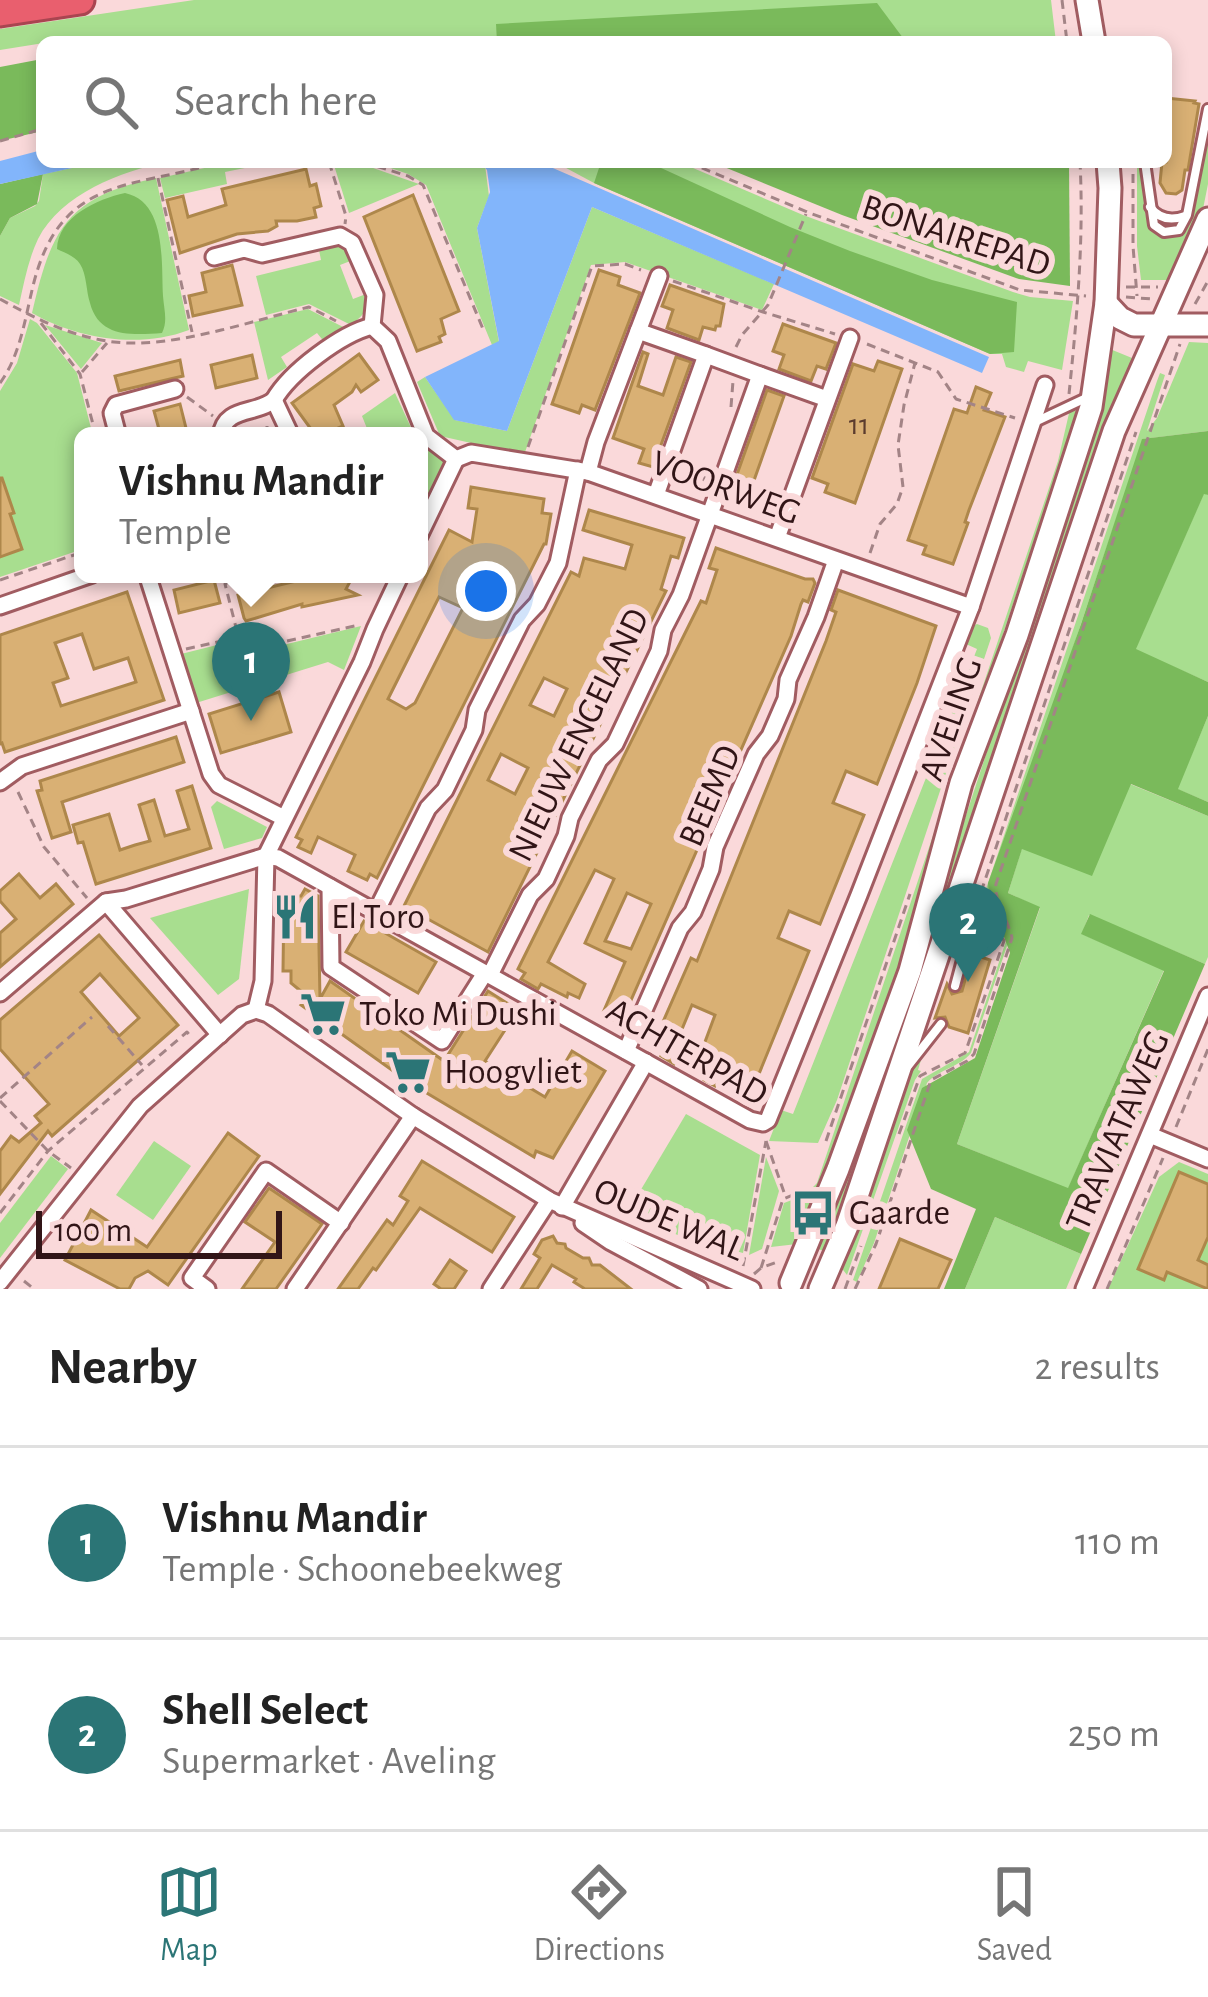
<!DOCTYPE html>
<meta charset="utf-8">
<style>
:root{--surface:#fff;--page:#f2f2f2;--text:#222;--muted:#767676;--line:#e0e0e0;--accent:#2b7576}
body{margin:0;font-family:"Alegreya Sans",sans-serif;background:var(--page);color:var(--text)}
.scale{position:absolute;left:36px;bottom:30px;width:246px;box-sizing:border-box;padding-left:12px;border:6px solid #311517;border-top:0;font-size:33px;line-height:42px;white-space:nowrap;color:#311517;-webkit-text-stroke:9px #fad9da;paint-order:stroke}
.you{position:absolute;left:486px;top:591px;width:42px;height:42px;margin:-30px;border:9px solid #fff;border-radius:50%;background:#1a73e8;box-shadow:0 0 0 18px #1a73e833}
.badge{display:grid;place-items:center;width:78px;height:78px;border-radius:50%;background:var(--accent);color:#fff;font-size:39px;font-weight:700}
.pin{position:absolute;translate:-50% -99px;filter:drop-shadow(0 3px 6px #0008)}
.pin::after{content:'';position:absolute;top:63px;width:42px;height:36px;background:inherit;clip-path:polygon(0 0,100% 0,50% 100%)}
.popup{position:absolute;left:74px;top:427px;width:354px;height:156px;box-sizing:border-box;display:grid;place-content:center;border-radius:18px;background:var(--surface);filter:drop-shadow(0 3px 9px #0005);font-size:39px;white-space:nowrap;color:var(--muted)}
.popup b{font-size:45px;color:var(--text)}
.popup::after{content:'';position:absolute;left:50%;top:100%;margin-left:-24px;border:24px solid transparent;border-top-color:var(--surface)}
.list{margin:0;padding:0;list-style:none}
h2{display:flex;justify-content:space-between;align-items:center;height:156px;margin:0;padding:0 48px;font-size:51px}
h2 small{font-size:39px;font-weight:400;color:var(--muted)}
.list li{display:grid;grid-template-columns:78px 1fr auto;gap:36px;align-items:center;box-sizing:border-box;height:192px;padding:0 48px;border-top:3px solid var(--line)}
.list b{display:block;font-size:45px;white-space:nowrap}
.list p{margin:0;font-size:39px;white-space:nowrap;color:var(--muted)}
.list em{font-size:39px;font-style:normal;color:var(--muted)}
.icon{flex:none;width:66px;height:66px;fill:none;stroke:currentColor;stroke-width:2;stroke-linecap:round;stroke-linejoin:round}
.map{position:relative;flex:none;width:1208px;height:1289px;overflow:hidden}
.search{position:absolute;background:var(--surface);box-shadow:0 6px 18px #0003;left:36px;right:36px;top:36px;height:132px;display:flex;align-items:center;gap:30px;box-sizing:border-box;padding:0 42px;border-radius:18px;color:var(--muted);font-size:45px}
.sheet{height:540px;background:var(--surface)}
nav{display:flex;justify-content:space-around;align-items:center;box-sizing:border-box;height:168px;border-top:3px solid var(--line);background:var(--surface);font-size:33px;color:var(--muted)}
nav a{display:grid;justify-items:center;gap:6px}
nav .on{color:var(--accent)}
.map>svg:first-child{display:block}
</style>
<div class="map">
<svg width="1208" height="1289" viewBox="0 0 1208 1289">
<rect width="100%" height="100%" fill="#fad9da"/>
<g fill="#a8de8f">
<path d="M194,0H1051L1056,42H78L75,38L0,50V29Z"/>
<path d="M1208,133V184L1202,214L1169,280H1141L1137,246V165L1141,164L1146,217L1153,231L1159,235H1179L1189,226Z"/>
<path d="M86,162H168C121,171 61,194 38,239C28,260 24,283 19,305L0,296V236L10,218L35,206L39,201L43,174L72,168Z"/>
<path d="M231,162H275L225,172L227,184L165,198L160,178Z"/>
<path d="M333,162H356L419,184L349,213Z"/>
<path d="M373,162H480L485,165L489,196L477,228L499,342L492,345L426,185L408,174Z"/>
<path d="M555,162H679L803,215L1013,292L1030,297L1073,301L1062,370L1028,361L1024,372L1006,367L1002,354H990L594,183Z"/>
<path d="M156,178L189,330C139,349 77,339 32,313C51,230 66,197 156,178Z"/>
<path d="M592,207L774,284L762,310L625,262L591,265L524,455L440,436L417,382L425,377L455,420L507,431Z"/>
<path d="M336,243L349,251L353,260L340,265L353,299L366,294C371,309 362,316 351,325L309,304L266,315L256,276L321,260L318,245Z"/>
<path d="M308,309L347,329L326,344L317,333L281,357L287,367L268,380L254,322Z"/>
<path d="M30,319L37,323L77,373L93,436H83V549L0,577V391L17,363Z"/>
<path d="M45,325L102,343L81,369Z"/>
<path d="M1189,342L1208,343V431L1143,439L993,886L1010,937L971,1053C960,1067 939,1069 927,1083L874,1243L857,1282L853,1280L922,1079L969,1052L1006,941L985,896L986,889L1157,381L1160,373L1165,375L1147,431L1157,418Z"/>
<path d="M1110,349L1132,358L829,1253L813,1247L900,1016L1073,490C1095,445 1107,399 1110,349Z"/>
<path d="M395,393L415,436H370L362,416Z"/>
<path d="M1070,409L1077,411L1068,439L963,754L917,917L850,1118L797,1244L771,1247L784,1203L805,1195L817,1183L1058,461Z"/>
<path d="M419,441L445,459L447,465L419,520Z"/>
<path d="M1204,493L1208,495V682L1135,650Z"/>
<path d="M977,624L988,628L991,638L837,1100L818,1143L769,1141L781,1110L793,1114L977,649L966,644L973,626Z"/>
<path d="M361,626L344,670L328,662L196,703L181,654L237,640L242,655Z"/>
<path d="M1208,716V802L1177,789Z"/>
<path d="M1130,784L1208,816V957L1205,964L1089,915L1082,934L1164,970L1068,1189L957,1144L1040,908L1008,893L1022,848Z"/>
<path d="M217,801L267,827L262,838L224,849L211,807Z"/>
<path d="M249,889L239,979L218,995L150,918Z"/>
<path d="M921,1060L918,1070L921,1071L915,1080L847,1275L837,1262L876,1175L912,1066Z"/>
<path d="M686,1114L760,1155L743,1253L680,1236L627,1213Z"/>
<path d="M154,1141L191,1166L153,1220L116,1195Z"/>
<path d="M51,1156L68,1169L0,1258V1223Z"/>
<path d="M766,1157L779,1191L762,1249L749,1255Z"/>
<path d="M1179,1162L1208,1174V1289H1108L1159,1177Z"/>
<path d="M995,1217L1081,1254L1066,1289H965Z"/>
</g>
<g fill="#7aba5b">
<path d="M877,3L906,42H497L496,24Z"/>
<path d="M42,59V131L0,141V67Z"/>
<path d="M601,162H648L790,227L850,251L932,280L1017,302L1014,352L990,354L594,183Z"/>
<path d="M712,162H1069L1070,286L1019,279L842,215Z"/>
<path d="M43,174L37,204L10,218L0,236V184Z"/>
<path d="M125,193C167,202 161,263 163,296C164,310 168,321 162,333C132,335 99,338 90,303C86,291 87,275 80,264C75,256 65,253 57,249C58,217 97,199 125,193Z"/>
<path d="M1208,431V495L1204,494L1136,649L1208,682V716L1178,789L1208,802V816L1131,784L1092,876L1022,849L1008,893L1040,907L957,1144L1068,1188L1164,971L1081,934L1090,914L1205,964L1081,1254L995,1217L965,1289H944L976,1209L931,1189L907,1130L922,1088L975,1058L1010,953L989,896L988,883L1081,624L1142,439Z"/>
</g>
<g fill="#82b5fb">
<path d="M42,150V162H86L72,168L0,184V161Z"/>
<path d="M480,162H539L989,357L982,373L592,207L507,431L454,420L425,377L499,341L477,228L490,192L487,170Z"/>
</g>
<g fill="#d9b074" stroke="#ae874b" stroke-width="3" fill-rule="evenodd">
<path d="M1166,98L1195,101L1194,103L1199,104L1188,170H1185L1182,190L1176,194L1166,193L1160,183L1162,162H1166Z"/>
<path d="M306,169L310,186L316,184L321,206L314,208L316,217L297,221H276L277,226L268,231L237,234L180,253L167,200L183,196L188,217L226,205L222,189Z"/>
<path d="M413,195L459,311L441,319L445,334L439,337L441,342L417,351L364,217Z"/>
<path d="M232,265L242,305L193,316L189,296L206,292L202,273Z"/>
<path d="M599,270L620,277L618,285L640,293L595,410L582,405L579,413L552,404Z"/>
<path d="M670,285L724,304L720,326H716L715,330L703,327L699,340L667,328L673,310L662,306Z"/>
<path d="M783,324L836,343L826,369L817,366L811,381L779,369L784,355L773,351Z"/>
<path d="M643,352L648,354L638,386L663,395L676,357L691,362L653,467L639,463L644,449L613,438Z"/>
<path d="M359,354L378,380L361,392L356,385L352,392L334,405L343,426L338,428L341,436H316L292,403Z"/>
<path d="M252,355L257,378L216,388L211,365Z"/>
<path d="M180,360L183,376L119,391L115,376Z"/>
<path d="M878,361L902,369L855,503L825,492L828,484L812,478L853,364L874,371Z"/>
<path d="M976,387L991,393L984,410L1005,417L969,510L965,522L968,523L953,564L923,554L926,546L908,540L954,409L967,413Z"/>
<path d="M767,390L784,396L747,500L730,494Z"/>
<path d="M180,404L188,436H163L162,433H160L154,411Z"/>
<path d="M0,478H2L14,513L10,514L22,549L0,557Z"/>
<path d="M471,487L544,499L542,513L551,514L546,544H544L377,878L370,874L367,880L348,871L355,855L318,837L311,853L298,847L302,840L296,837L449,530L472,542L477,509L468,508ZM439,597L463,608L415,703L406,709L388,699Z"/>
<path d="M589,510L684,538L678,558L671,556L661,589L666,591L488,952L404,906L571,572L579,576L584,558L625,569L632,545L583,530ZM544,678L567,689L554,716L530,705ZM501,754L528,768L515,794L488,780Z"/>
<path d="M716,548L805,579H813L815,583L808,602L803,600L801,604L791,636L621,1023L602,1015L625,962L585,943L614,879L595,870L548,962L585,984L579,998L568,993L567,997L541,984L538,989L521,979L525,973L518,969L701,601L706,603L717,570L709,568ZM627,893L651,904L631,949L605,941Z"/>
<path d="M325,574H344L352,578L346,589L358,595L302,607V604L246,621L244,618L238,595Z"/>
<path d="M214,580L220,603L179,613L174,590Z"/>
<path d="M838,590L936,626L917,683L877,784L846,771L833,803L864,815L820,924L789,911L778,938L809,951L754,1086L722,1074L715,1086L704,1080L717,1056L702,1050L715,1015L692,1005L680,1034L689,1038L674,1064L661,1056L667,1045L655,1040L691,958L697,961L826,641L836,612L831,610Z"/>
<path d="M127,592L164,700L5,752L2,743L0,744V635ZM82,634L94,669L128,658L136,682L61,706L53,683L68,678L55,643Z"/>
<path d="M279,692L291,732L221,753L209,714Z"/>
<path d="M176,737L184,762L62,802L71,832L52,838L37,791L42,790L40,781Z"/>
<path d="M192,786L211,848L96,884L83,842L78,843L73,825L109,814L120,850L135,845L150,841L139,805L154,800L165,836L189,829L177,791Z"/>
<path d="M19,874L40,898L56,884L73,904L0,967V933L16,919L0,901V891Z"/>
<path d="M305,889L318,896L320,999L330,981L444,1061L488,991L518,1010L485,1061L545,1097L572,1051L605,1071L553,1158L536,1151L534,1157L410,1083L301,1005L308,997L291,983V971H283L284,896H301Z"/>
<path d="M364,921L436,962L418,993L346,952Z"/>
<path d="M99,935L178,1025L52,1136L48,1131L0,1194V1151L11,1136L19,1142L41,1123L35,1116L49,1104L0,1049V1020ZM100,974L139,1018L119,1036L81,992Z"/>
<path d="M972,954L990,960L968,1033L949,1027L945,1017L935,1018L947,984L952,994L962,991Z"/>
<path d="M228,1133L259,1156L168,1285L148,1271L135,1278L129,1289H120L65,1260L91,1210L147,1247Z"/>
<path d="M422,1161L514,1217L492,1252L420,1208L376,1270L373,1268L358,1289H338L387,1220L393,1225L408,1201L400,1196Z"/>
<path d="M1179,1172L1208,1184V1237L1198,1260L1208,1265V1289L1167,1272L1164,1280L1138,1269Z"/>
<path d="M269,1188L322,1224L276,1289H242L275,1242L245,1222Z"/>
<path d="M553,1236L557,1243L565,1244L566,1248L583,1258H589L592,1265H600L631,1289H585L574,1282L576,1279L552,1265L537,1289H521L540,1258L534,1254L542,1240Z"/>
<path d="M900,1239L951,1260L938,1289H879Z"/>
<path d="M450,1260L466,1271L454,1289H441L434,1284Z"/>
</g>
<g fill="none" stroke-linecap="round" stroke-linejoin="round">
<g stroke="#a15c61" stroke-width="14">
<g id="lane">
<path d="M1145,162L1154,225L1164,232L1179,230L1187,215L1208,109"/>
<path d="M1150,207C1159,219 1171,221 1185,216"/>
<path d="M1035,422L1086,398"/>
<path d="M955,986L967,941L960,911"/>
<path d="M908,1066L941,1024"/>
</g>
</g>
<g stroke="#a15c61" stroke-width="21">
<g id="street">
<path d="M214,257L244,249L262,254L340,236L352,243L375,295L372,326C341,334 290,372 274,400"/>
<path d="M372,326L388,341L426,436L456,459"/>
<path d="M638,331L706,355"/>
<path d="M760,375L827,399"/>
<path d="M118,436L112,413L116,405L175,389"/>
<path d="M221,436C224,406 256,415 274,400L291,436"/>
<path d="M456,459L471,453L588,472L971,607"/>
<path d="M588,472L596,442L659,276"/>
<path d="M419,536L456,459"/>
<path d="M777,538L850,338"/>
<path d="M147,574L211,774L219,785L284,818"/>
<path d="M0,606L92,574"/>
<path d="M0,782L22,766L191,711"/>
<path d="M330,887L331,967L442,1041L485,973"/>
<path d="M106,902L220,1035"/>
<path d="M376,912L428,808L445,790L474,730L477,710L522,620L537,604L558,563L578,470"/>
<path d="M490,975L530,895L546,879L566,836L570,818L599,760L615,744L659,651L663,630L681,595L760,375L706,355L656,495"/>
<path d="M0,993L106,902L126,899L266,856L278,858L750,1120L763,1123L768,1120L859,895L971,607L1045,385"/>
<path d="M256,1010L268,1014L413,1116L549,1200L752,1289"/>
<path d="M256,1010L263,981L266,856L362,662L375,629L401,574"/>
<path d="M626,1051L680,928L693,912L711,869L715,847L756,754L770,736L786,699L788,680L816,617L836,560"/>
<path d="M1150,1135L1208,1159"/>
<path d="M562,1207L646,1062"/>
<path d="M583,1223L611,1242L699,1289"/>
<path d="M0,1282L140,1106L242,1015L256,1010"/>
<path d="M207,1289L192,1278L266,1171L341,1223"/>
<path d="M295,1289L413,1116"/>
<path d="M491,1289L549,1200"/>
<path d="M1084,1289L1208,996"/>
</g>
</g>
<g stroke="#a15c61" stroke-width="27">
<g id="secondary">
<path d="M1087,0L1094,42"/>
<path d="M1106,303L1120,318L1134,325H1208"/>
<path d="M791,1283L838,1169L910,971L961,783L1017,635L1091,407L1106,303L1110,188L1108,162"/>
<path d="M820,1289L847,1226L1114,431L1208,219"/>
</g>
</g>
<g stroke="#a94550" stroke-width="33">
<path id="highway" d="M0,12L80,0"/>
</g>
<g stroke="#a38486" stroke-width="3" stroke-dasharray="9 6" stroke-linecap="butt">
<path d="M1062,0L1067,42"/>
<path d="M0,141L42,129"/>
<path d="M329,162L346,216L345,224"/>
<path d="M363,162L408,176L423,185L483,329"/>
<path d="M688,162L807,212L1020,290L1086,296"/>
<path d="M1133,174V246L1137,296"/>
<path d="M158,178L192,332"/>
<path d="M673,281L763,312L835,334"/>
<path d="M1126,287H1158"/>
<path d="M1126,297L1152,299"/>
<path d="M0,299C36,319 72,337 114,342C172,349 251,321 309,307L336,321"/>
<path d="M1195,304L1208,281"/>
<path d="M41,323L80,374L96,436"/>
<path d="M867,344L938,372L956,399L1015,418"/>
<path d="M736,347L742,335L768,305L806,214"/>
<path d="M82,372L107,343"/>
<path d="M0,383C20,356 25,319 33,286C60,175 132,189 221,162"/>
<path d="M1069,394C1077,316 1084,240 1080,162"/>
<path d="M187,397L213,416"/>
<path d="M731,407L733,381"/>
<path d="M267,426V436"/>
<path d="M528,447L592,266L625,264L641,270"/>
<path d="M694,493L708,471"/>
<path d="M870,553L880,524L897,504L903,487L898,445L904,405L915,363"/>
<path d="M242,574L225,584L242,651L359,625"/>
<path d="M0,580L83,552"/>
<path d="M186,649L235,638"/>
<path d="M18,792L44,847L87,898"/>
<path d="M108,1026L142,1065"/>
<path d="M0,1098L92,1017"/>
<path d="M0,1101L48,1151L71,1168"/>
<path d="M1176,1127L1208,1049"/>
<path d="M899,1134L920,1076L965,1053L1004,941L981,892L1136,432"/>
<path d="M766,1141L785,1195"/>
<path d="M826,1141L910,894"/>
<path d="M0,1213L48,1151L187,1032L192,1038"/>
<path d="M743,1266L766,1141"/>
<path d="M761,1268L783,1199L808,1189"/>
<path d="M754,1274L761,1268L777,1262"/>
<path d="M24,1281L34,1289"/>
<path d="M845,1289L861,1246"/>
<path d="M855,1289L876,1244L931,1080L967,1061L974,1054L1012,938C1008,919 994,903 996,884L1180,344"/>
<path d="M1107,1289L1163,1158"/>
</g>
<use href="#lane" stroke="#fff" stroke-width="8"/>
<use href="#street" stroke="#fff" stroke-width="15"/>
<use href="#secondary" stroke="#fff" stroke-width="21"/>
<use href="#highway" stroke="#e95f6e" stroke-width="27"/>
</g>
<defs>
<g id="restaurant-bare" transform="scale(3.6)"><path d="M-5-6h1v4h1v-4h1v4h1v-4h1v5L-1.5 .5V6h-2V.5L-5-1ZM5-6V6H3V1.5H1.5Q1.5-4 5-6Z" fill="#2b7576" stroke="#fad9da" stroke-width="2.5" paint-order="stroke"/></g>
<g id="supermarket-bare" transform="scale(3.6)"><path d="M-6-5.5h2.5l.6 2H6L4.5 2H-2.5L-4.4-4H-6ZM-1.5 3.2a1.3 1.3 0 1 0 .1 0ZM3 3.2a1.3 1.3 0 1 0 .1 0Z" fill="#2b7576" stroke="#fad9da" stroke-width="2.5" paint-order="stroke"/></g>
<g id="bus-bare" transform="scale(3.6)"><path d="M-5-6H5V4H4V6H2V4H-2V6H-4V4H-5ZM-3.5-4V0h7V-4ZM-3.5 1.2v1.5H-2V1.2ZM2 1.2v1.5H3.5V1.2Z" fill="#2b7576" stroke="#fad9da" stroke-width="2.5" paint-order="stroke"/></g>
</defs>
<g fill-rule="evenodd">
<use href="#restaurant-bare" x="295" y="917"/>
<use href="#supermarket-bare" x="323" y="1014"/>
<use href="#supermarket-bare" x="408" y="1072"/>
<use href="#bus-bare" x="813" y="1213"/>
</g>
<g text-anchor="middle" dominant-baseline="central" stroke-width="12" stroke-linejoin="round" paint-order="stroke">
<g font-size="30" fill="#5b3c2e">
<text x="859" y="425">11</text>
</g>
<g font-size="36" fill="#311517" stroke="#fad9da">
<text transform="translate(956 236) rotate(18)">BONAIREPAD</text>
<text transform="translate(726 488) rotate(20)">VOORWEG</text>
<text transform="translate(951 719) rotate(-71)">AVELING</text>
<text transform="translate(579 735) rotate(-64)">NIEUW ENGELAND</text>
<text transform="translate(710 796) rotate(-67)">BEEMD</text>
<text transform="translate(687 1052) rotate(30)">ACHTERPAD</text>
<text transform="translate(1118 1131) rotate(-67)">TRAVIATAWEG</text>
<text transform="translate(669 1220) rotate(23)">OUDE WAL</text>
</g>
<g font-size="36" fill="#311517" stroke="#fad9da" text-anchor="start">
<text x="331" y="917">El Toro</text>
<text x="359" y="1014">Toko Mi Dushi</text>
<text x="444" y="1072">Hoogvliet</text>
<text x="849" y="1213">Gaarde</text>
</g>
</g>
</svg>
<div class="scale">100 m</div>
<div class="you"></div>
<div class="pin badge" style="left:251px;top:721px">1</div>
<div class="popup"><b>Vishnu Mandir</b>Temple</div>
<div class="pin badge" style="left:968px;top:982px">2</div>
<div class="search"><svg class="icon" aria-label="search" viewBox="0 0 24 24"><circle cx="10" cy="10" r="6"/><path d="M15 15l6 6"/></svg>Search here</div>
</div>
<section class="sheet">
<h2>Nearby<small>2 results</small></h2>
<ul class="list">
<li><span class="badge">1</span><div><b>Vishnu Mandir</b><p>Temple · Schoonebeekweg</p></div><em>110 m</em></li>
<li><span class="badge">2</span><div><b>Shell Select</b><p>Supermarket · Aveling</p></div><em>250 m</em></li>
</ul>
</section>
<nav>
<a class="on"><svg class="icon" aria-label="map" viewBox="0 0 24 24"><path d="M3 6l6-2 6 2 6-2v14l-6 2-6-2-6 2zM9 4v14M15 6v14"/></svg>Map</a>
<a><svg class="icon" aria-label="directions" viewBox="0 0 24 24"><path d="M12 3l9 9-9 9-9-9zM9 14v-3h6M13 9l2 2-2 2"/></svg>Directions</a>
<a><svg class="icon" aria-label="saved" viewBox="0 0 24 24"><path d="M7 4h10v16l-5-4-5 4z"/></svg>Saved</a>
</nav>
